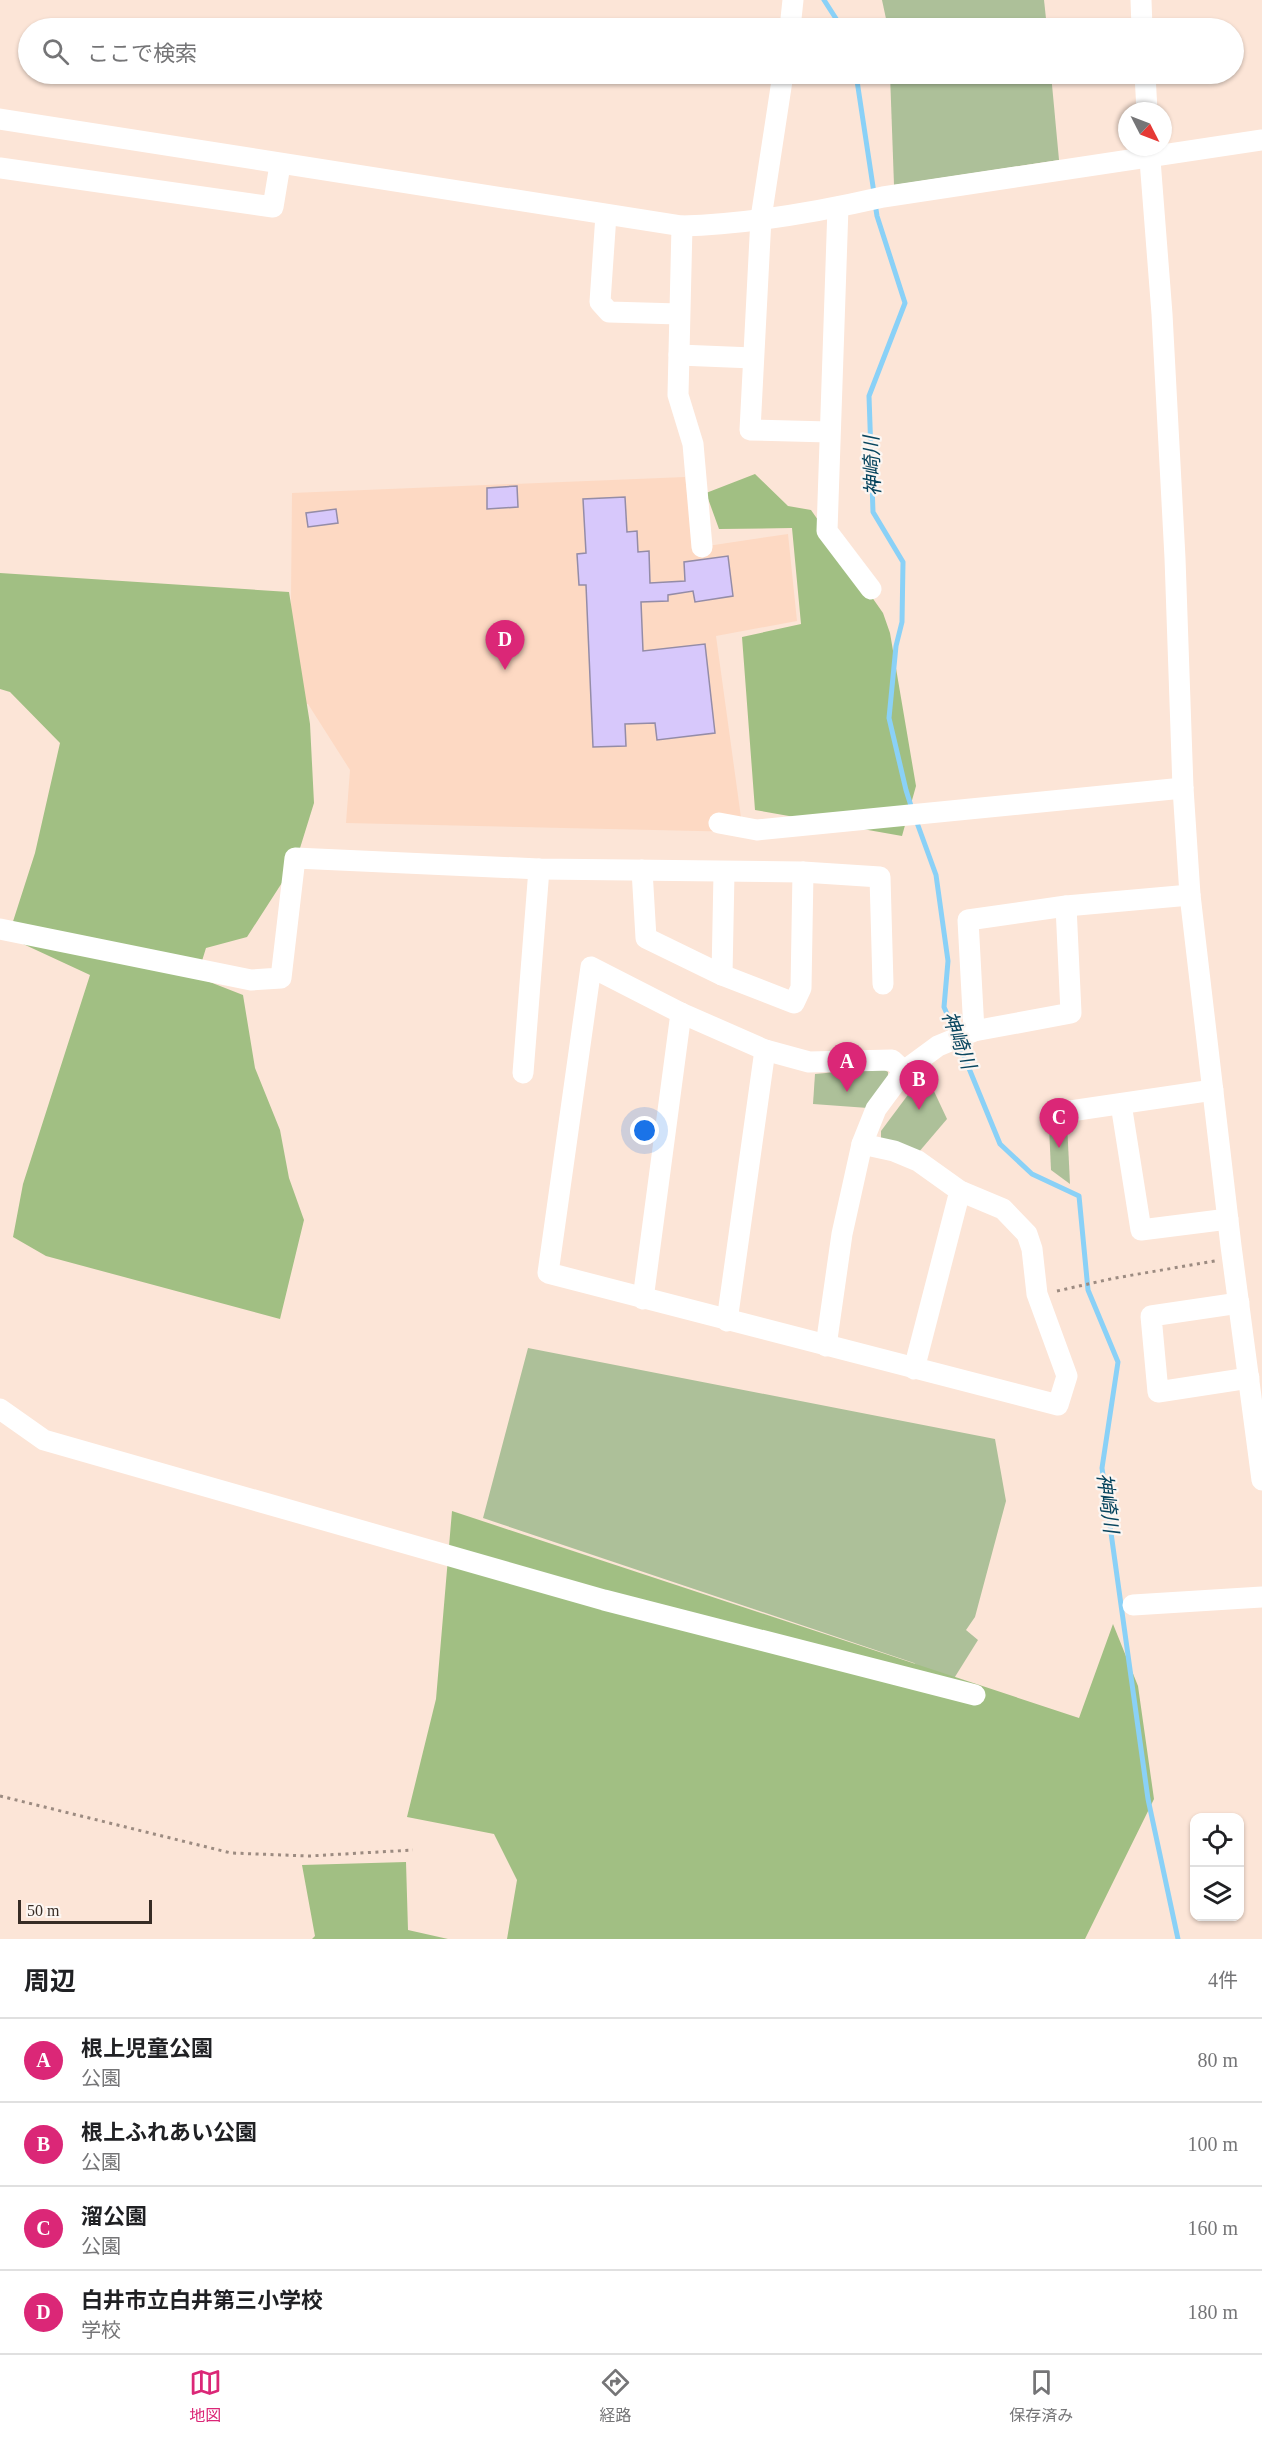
<!DOCTYPE html>
<html lang="ja">
<meta charset="utf-8">
<style>
:root{--surface:#fff;--page:#f6f6f6;--text:#202124;--muted:#757577;--line:#e0e0e0;--accent:#db2777}
body{margin:0;font-family:"Times New Roman","Noto Sans JP",serif;background:var(--page);color:var(--text)}
.controls{position:absolute;right:18px;bottom:18px;display:grid;overflow:hidden;border-radius:12px;box-shadow:0 2px 4px #0004}
.controls button{width:54px;height:54px;display:grid;place-items:center;padding:0;border:0;border-bottom:2px solid var(--line);background:var(--surface);color:var(--text);font:30px sans-serif}
.compass{position:absolute;left:1118px;top:102px;width:54px;height:54px;border-radius:50%;background:var(--surface);box-shadow:0 2px 4px #0004;rotate:132deg}
.scale{position:absolute;left:18px;bottom:15px;width:134px;box-sizing:border-box;padding-left:6px;border:3px solid #372c25;border-top:0;font-size:16px;line-height:21px;white-space:nowrap;color:#372c25;-webkit-text-stroke:4px #fcf6f2;paint-order:stroke}
.you{position:absolute;left:645px;top:1131px;width:21px;height:21px;margin:-15px;border:4px solid #fff;border-radius:50%;background:#1a73e8;box-shadow:0 0 0 9px #1a73e833}
.badge{display:grid;place-items:center;width:39px;height:39px;border-radius:50%;background:var(--accent);color:#fff;font-size:20px;font-weight:700}
.pin{position:absolute;translate:-50% -50px;filter:drop-shadow(0 2px 3px #0008)}
.pin::after{content:'';position:absolute;top:32px;width:21px;height:18px;background:inherit;clip-path:polygon(0 0,100% 0,50% 100%)}
.list{margin:0;padding:0;list-style:none}
h2{display:flex;justify-content:space-between;align-items:center;height:78px;margin:0;padding:0 24px;font-size:26px}
h2 small{font-size:20px;font-weight:400;color:var(--muted)}
.list li{display:grid;grid-template-columns:39px 1fr auto;gap:18px;align-items:center;box-sizing:border-box;height:84px;padding:0 24px;border-top:2px solid var(--line)}
.list b{display:block;font-size:22px;white-space:nowrap}
.list p{margin:0;font-size:20px;white-space:nowrap;color:var(--muted)}
.list em{font-size:20px;font-style:normal;color:var(--muted)}
.icon{flex:none;width:33px;height:33px;fill:none;stroke:currentColor;stroke-width:2;stroke-linecap:round;stroke-linejoin:round}
.map{position:relative;flex:none;width:1262px;height:1939px;overflow:hidden}
.search{position:absolute;background:var(--surface);box-shadow:0 2px 4px #0004;left:18px;right:18px;top:18px;height:66px;display:flex;align-items:center;gap:15px;box-sizing:border-box;padding:0 21px;border-radius:33px;color:var(--muted);font-size:22px}
.sheet{height:414px;background:var(--surface)}
nav{display:flex;justify-content:space-around;align-items:center;box-sizing:border-box;height:84px;border-top:2px solid var(--line);background:var(--surface);font-size:16px;color:var(--muted)}
nav a{display:grid;justify-items:center;gap:3px}
nav .on{color:var(--accent)}
.map>svg:first-child{display:block}
</style>
<div class="map">
<svg width="1262" height="1939" viewBox="0 0 1262 1939">
<rect width="100%" height="100%" fill="#fce5d7"/>
<path fill="#fdd9c3" d="M685,477L694,548L788,534L797,621L716,636L743,832L346,823L350,770L308,704H290L292,493Z"/>
<g fill="#adc099">
<path d="M882,0H1044L1047,28H888Z"/>
<path d="M890,74H1051L1059,160L894,185Z"/>
<path d="M881,1068L888,1072V1081L868,1108L813,1104L815,1074Z"/>
<path d="M925,1072L947,1119L918,1153L881,1141V1131Z"/>
<path d="M1067,1123L1070,1184L1051,1170L1049,1126Z"/>
<path d="M528,1348L995,1439L1006,1501L975,1617L966,1630L978,1640L948,1688L914,1663L483,1518Z"/>
</g>
<g fill="#a1bf83">
<path d="M755,474L788,506L811,510L883,613L890,633L916,786L902,836L755,810L742,637L801,624L792,528L719,529L706,493Z"/>
<path d="M0,573L289,592L310,724L314,803L296,861L247,937L206,948L197,977L243,995L255,1068L280,1130L289,1178L304,1220L280,1319L46,1256L13,1237L23,1184L90,975L8,937L35,853L60,743L10,692L0,689Z"/>
<path d="M452,1511L1079,1718L1113,1624L1138,1686L1154,1799L1085,1939H507L517,1880L494,1834L407,1817L436,1699Z"/>
<path d="M406,1862L408,1930L448,1939H312L315,1936L302,1865Z"/>
</g>
<g fill="none" stroke-linecap="round" stroke-linejoin="round">
<g stroke="#8ad1f7" stroke-width="5">
<path d="M824,0L842,28"/>
<path d="M856,74L874,193"/>
<path d="M875,203L877,216L905,303L869,396L873,512L903,562L902,622L896,646L889,718L906,790L912,809"/>
<path d="M916,820L936,875L948,961L944,1007L956,1035"/>
<path d="M959,1044L1000,1144L1032,1174L1079,1196L1088,1290L1118,1362L1102,1468L1148,1799L1178,1939"/>
</g>
</g>
<g fill="#d7c8fb" stroke="#948ca7" stroke-width="1.5">
<path d="M517,486L518,507L487,509V488Z"/>
<path d="M625,497L627,532L637,531L638,552L649,551L650,583L685,581L684,562L728,556L733,596L695,602L693,591L668,595V601L641,602L643,651L705,644L715,733L657,740L655,723L625,724L626,746L593,747L586,585H579L577,554L586,553L583,499Z"/>
<path d="M336,509L338,523L308,527L306,513Z"/>
</g>
<g fill="none" stroke-linecap="round" stroke-linejoin="round">
<g stroke="#9c8b81" stroke-width="3" stroke-dasharray="3 4.5" stroke-linecap="butt">
<path d="M1057,1291L1115,1278L1215,1261"/>
<path d="M0,1796L231,1853L309,1856L413,1850"/>
</g>
<g stroke="#fff" stroke-width="21">
<path d="M1141,0L1142,28"/>
<path d="M790,28L793,0"/>
<path d="M783,74L761,218L750,430L829,432"/>
<path d="M1145,74L1147,111"/>
<path d="M0,119L682,226C749,224 818,212 883,197L1262,140"/>
<path d="M1149,147L1162,314L1175,558L1183,788L1190,895L1231,1246L1262,1480"/>
<path d="M0,168L273,207L280,165"/>
<path d="M838,207L827,531L871,589"/>
<path d="M606,215L600,302L609,312L679,314"/>
<path d="M682,226L678,395L693,444L702,547"/>
<path d="M679,355L753,358"/>
<path d="M719,823L757,830L1183,788"/>
<path d="M642,870L646,938L722,975L794,1003L801,988L803,872"/>
<path d="M0,929L251,980L281,978L295,858L539,869L803,872L880,877L883,984"/>
<path d="M722,975L724,873"/>
<path d="M974,1031L1071,1013L1066,906"/>
<path d="M523,1073L539,869"/>
<path d="M1121,1104L1141,1230L1228,1219"/>
<path d="M1050,1114L1213,1090"/>
<path d="M862,1144L894,1151L918,1161L960,1191L1003,1209L1027,1234L1032,1249L1037,1294L1067,1376L1058,1405L548,1273L591,967L681,1013L765,1050L809,1062L892,1060L904,1071"/>
<path d="M643,1299L681,1013"/>
<path d="M1239,1303L1151,1316L1158,1392L1249,1378"/>
<path d="M727,1321L765,1050"/>
<path d="M826,1346L842,1234L862,1144L876,1109L904,1071L938,1046L974,1031L968,920L1066,906L1190,895"/>
<path d="M914,1369L960,1191"/>
<path d="M0,1409L44,1440L604,1600L975,1695"/>
<path d="M1133,1605L1262,1597"/>
</g>
</g>
<g text-anchor="middle" dominant-baseline="central" stroke-width="4.5" stroke-linejoin="round" paint-order="stroke">
<g font-size="20" font-style="italic" fill="#08455e" stroke="#fcf6f2">
<text transform="translate(872 466) rotate(-92)">神崎川</text>
<text transform="translate(959 1040) rotate(69)">神崎川</text>
<text transform="translate(1108 1503) rotate(83)">神崎川</text>
</g>
</g>
</svg>
<div class="controls">
<button><svg class="icon" aria-label="locate" viewBox="0 0 24 24"><circle cx="12" cy="12" r="6"/><path d="M12 2v4M12 18v4M2 12h4M18 12h4"/></svg></button>
<button><svg class="icon" aria-label="layers" viewBox="0 0 24 24"><path d="M12 4l9 5-9 5-9-5zM3 14l9 5 9-5"/></svg></button>
</div>
<svg class="compass" viewBox="-18 -18 36 36"><path d="M0-13l5 13h-10z" fill="#e53935"/><path d="M0 13l5-13h-10z" fill="#757577"/></svg>
<div class="scale">50 m</div>
<div class="you"></div>
<div class="pin badge" style="left:847px;top:1092px">A</div>
<div class="pin badge" style="left:919px;top:1110px">B</div>
<div class="pin badge" style="left:1059px;top:1148px">C</div>
<div class="pin badge" style="left:505px;top:670px">D</div>
<div class="search"><svg class="icon" aria-label="search" viewBox="0 0 24 24"><circle cx="10" cy="10" r="6"/><path d="M15 15l6 6"/></svg>ここで検索</div>
</div>
<section class="sheet">
<h2>周辺<small>4件</small></h2>
<ul class="list">
<li><span class="badge">A</span><div><b>根上児童公園</b><p>公園</p></div><em>80 m</em></li>
<li><span class="badge">B</span><div><b>根上ふれあい公園</b><p>公園</p></div><em>100 m</em></li>
<li><span class="badge">C</span><div><b>溜公園</b><p>公園</p></div><em>160 m</em></li>
<li><span class="badge">D</span><div><b>白井市立白井第三小学校</b><p>学校</p></div><em>180 m</em></li>
</ul>
</section>
<nav>
<a class="on"><svg class="icon" aria-label="map" viewBox="0 0 24 24"><path d="M3 6l6-2 6 2 6-2v14l-6 2-6-2-6 2zM9 4v14M15 6v14"/></svg>地図</a>
<a><svg class="icon" aria-label="directions" viewBox="0 0 24 24"><path d="M12 3l9 9-9 9-9-9zM9 14v-3h6M13 9l2 2-2 2"/></svg>経路</a>
<a><svg class="icon" aria-label="saved" viewBox="0 0 24 24"><path d="M7 4h10v16l-5-4-5 4z"/></svg>保存済み</a>
</nav>
